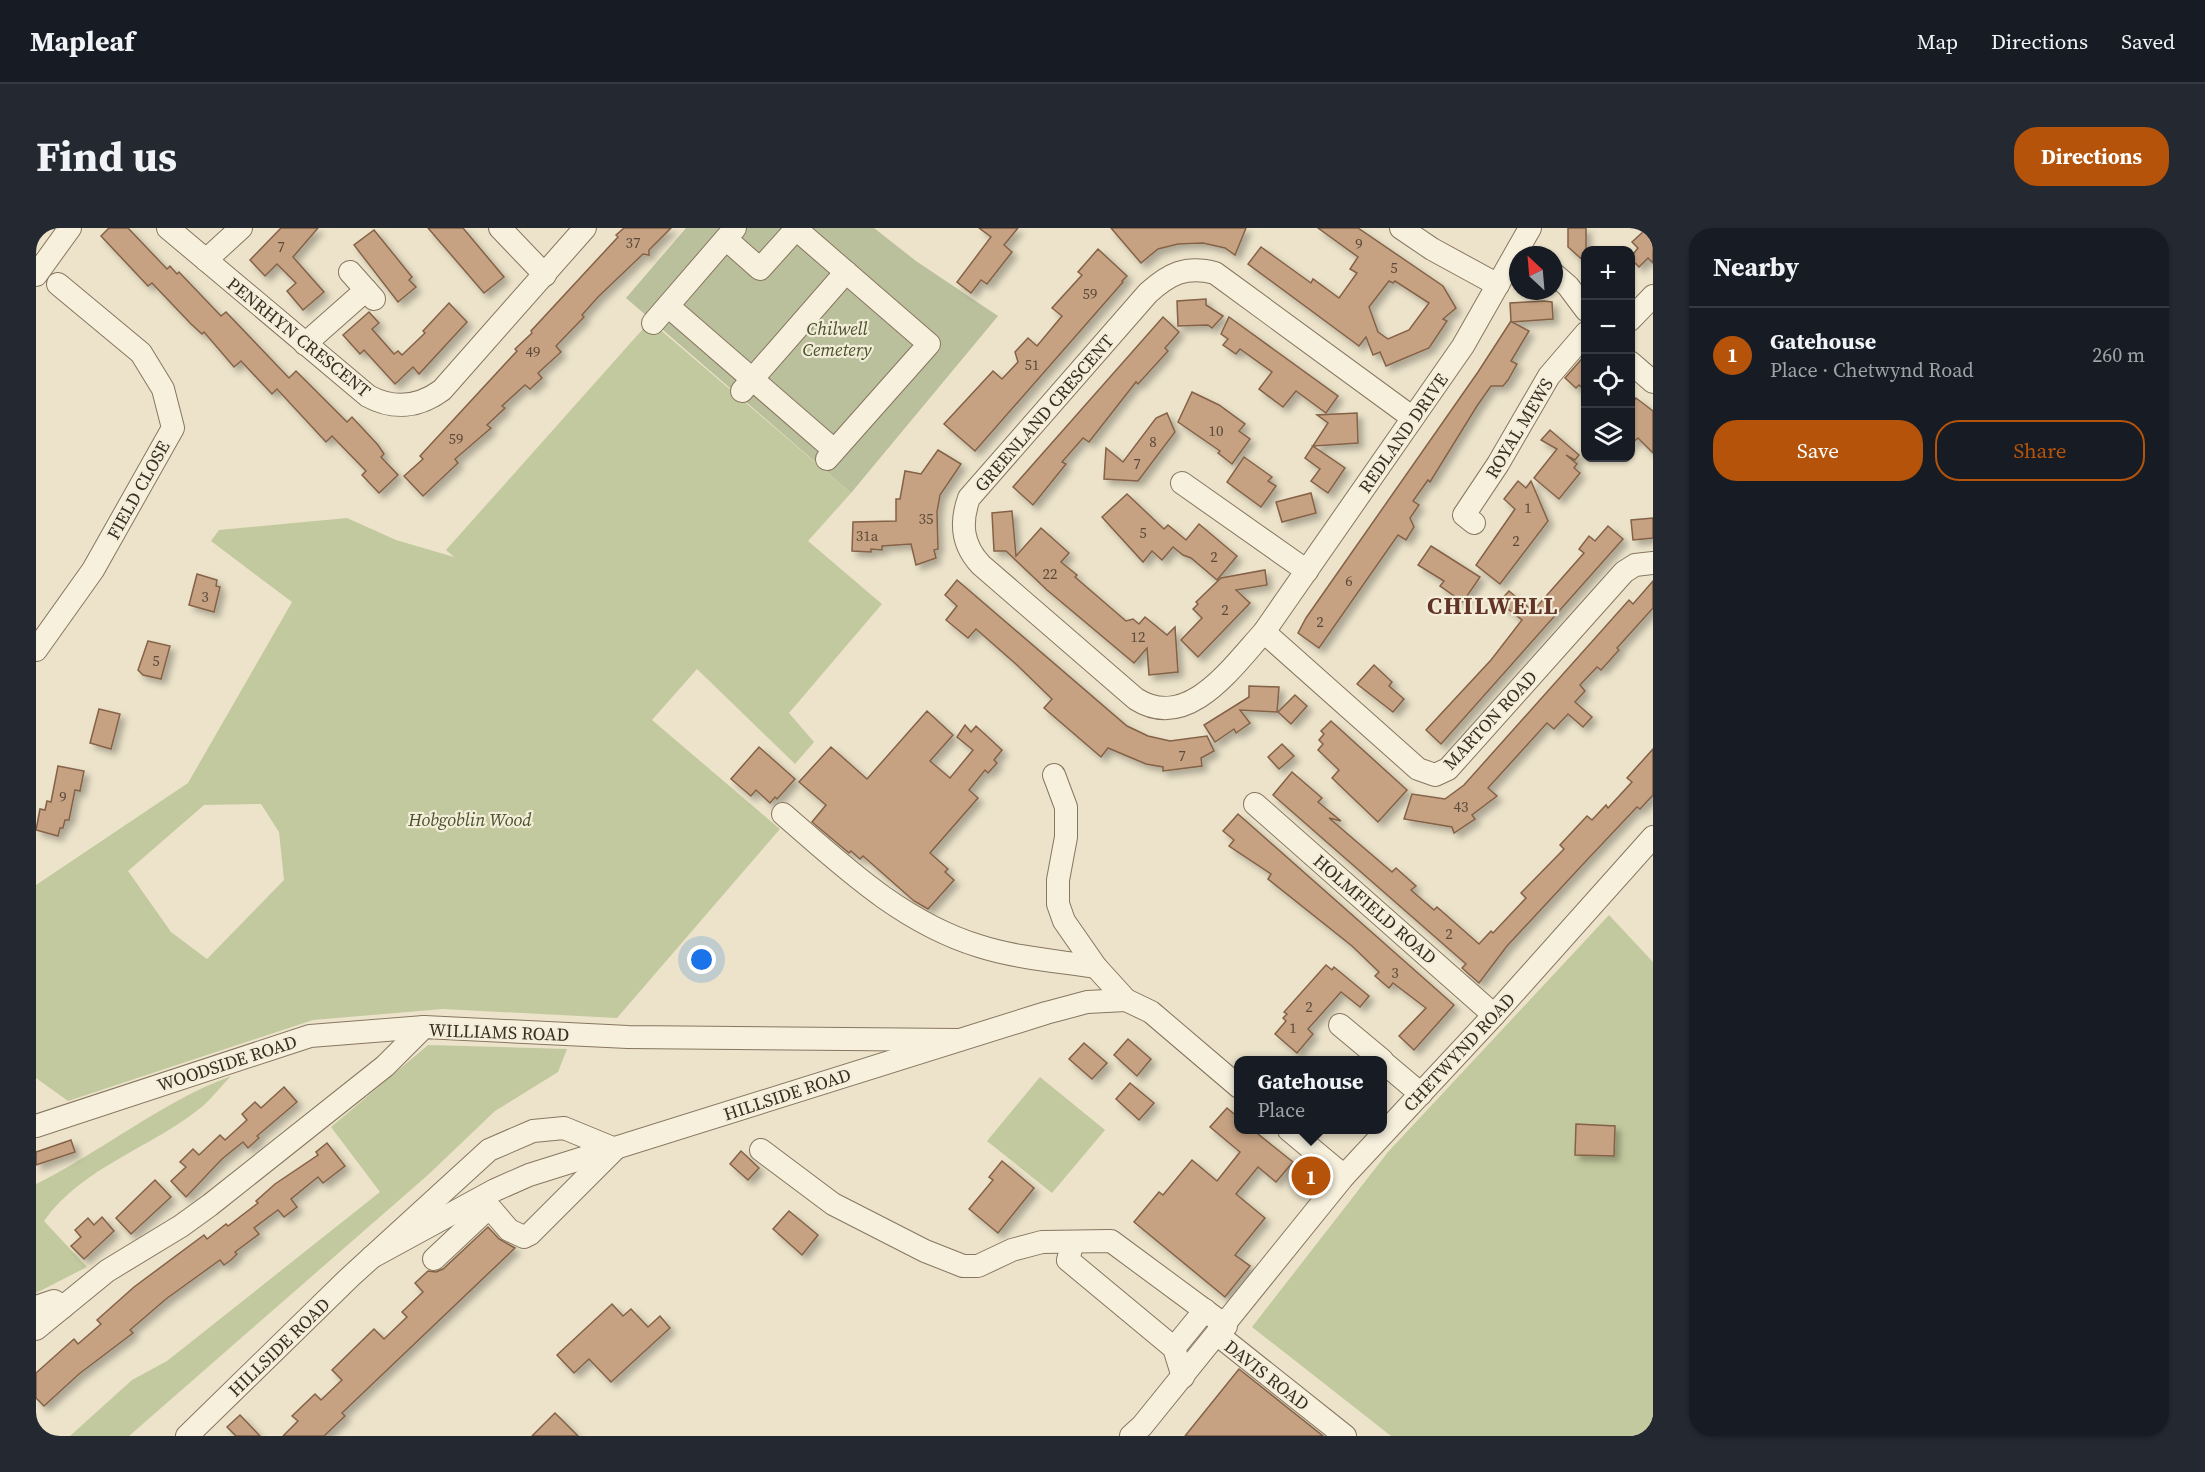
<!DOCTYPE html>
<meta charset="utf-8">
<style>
:root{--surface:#171b24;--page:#242831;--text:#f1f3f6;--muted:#9ea1a6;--line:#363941;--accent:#b45309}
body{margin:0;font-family:"Source Serif 4",serif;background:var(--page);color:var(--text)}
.controls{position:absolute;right:18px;top:18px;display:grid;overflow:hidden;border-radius:12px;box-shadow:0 2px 4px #0004}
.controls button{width:54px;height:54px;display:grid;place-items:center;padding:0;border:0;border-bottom:2px solid var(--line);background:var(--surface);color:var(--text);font:30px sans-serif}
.compass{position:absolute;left:1473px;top:18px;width:54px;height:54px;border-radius:50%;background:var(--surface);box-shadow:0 2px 4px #0004;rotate:334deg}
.you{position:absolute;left:666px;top:732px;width:21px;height:21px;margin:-15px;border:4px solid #fff;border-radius:50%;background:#1a73e8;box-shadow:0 0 0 9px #1a73e833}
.badge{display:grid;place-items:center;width:39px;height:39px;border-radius:50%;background:var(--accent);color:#fff;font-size:20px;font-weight:700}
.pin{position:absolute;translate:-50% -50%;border:3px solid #fff;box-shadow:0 2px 6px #0006}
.popup{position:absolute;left:1198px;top:828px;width:153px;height:78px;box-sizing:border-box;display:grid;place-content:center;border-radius:12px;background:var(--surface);filter:drop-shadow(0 2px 4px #0005);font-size:20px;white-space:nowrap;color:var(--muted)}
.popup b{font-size:22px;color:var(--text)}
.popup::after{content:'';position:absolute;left:50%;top:100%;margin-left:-12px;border:12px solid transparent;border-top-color:var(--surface)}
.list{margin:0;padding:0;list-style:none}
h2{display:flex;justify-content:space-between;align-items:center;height:78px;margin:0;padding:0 24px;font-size:26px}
h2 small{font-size:20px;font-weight:400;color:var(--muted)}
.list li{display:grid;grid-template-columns:39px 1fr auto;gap:18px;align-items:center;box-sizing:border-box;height:96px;padding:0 24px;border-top:2px solid var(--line)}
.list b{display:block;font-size:22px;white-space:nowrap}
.list p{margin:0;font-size:20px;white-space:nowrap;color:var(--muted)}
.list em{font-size:20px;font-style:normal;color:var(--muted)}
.actions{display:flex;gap:12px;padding:18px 24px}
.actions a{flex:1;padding:14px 0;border:2px solid var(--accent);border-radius:24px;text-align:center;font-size:21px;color:var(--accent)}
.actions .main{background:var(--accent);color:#fff}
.icon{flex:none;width:33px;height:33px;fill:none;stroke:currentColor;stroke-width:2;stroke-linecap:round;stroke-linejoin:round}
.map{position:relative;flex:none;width:1617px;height:1208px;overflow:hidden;border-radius:24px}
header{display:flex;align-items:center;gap:36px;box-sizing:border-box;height:84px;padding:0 30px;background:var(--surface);border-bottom:2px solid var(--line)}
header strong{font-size:28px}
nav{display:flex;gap:33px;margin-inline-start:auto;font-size:21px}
.intro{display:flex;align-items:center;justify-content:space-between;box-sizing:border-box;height:144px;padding:0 36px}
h1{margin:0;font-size:42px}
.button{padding:15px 27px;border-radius:24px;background:var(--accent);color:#fff;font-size:21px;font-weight:700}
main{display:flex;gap:36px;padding:0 36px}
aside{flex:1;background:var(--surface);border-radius:24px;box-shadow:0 2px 4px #0004}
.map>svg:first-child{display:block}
</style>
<header>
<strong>Mapleaf</strong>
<nav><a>Map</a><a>Directions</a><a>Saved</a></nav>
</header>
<div class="intro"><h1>Find us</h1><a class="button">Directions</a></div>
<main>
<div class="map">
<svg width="1617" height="1208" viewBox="0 0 1617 1208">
<defs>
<filter id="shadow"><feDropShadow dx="5" dy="5" stdDeviation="3" flood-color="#0004"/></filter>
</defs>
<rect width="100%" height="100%" fill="#ece3ca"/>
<g fill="#c3c99e" fill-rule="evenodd">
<path d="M614,93L815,265L772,313L846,376L753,485L778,514L759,536L661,441L616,492L744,601L581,790L407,781L277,792L32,873L0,850V657L152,555L256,374L175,313L183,302L311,290L360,312L418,329L410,322ZM225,576L243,604L248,652L171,731L135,704L92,643L168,577Z"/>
<path d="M1573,687L1617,734V1208H1355L1216,1099L1352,924Z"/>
<path d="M392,817L531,821L522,844L459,883L393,946L93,1208H34L96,1152L131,1133L344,964L295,899Z"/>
<path d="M195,848C186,857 177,869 167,878C116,920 47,938 8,993L51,1039L0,1065V956C67,923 125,874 195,848Z"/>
<path d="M1004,849L1069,902L1016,965L951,913Z"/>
</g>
<path fill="#babf9c" d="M650,0H838L880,33L962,88L815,265L590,70Z"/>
<g fill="#c6a283" stroke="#846247" stroke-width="1.5" fill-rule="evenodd" filter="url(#shadow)">
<path d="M73,0H92L131,41L134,38L141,46L143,44L185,88L190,84L253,150L260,143L311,194L316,189L342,217L348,226L345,229L362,247L343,265L326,247L330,243L296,208L290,214L241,161L236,166L205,133L198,139L168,104L166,106L155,96L116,55L112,58L65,8Z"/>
<path d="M245,0H282L257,29L288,64L267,82L251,63L260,55L241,36L229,48L214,32Z"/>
<path d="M392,0H427L468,49L448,65Z"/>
<path d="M588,0H635L613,22V27L607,26L562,69L546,87L548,89L520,118L525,124L502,145L506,150L494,161L489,157L466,178L469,180L451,197L455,200L419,231L422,235L387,268L368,248L387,231L384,228L481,123L479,121L496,105L495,103L582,9L580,7Z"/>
<path d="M943,0H982L968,17L976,24L951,56L945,52L935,65L921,54L955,9Z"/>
<path d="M1075,0H1210L1199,27L1189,20L1167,15L1142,16L1122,21L1105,35Z"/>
<path d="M1282,0H1322L1407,58L1420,80L1407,91L1411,93L1393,120L1350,138L1344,124L1337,127L1330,109L1323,118L1212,36L1225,19L1275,55L1277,51L1303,70L1321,45L1314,41L1322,29ZM1353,53L1357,55L1359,53L1393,75L1373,102L1352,111L1342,104L1333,79Z"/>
<path d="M1532,0H1550V35L1532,19Z"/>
<path d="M338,2L376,49L373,52L380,59L362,74L318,17Z"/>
<path d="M1609,2L1615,8L1617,6V35L1612,30L1603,39L1594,30L1602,20L1596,14Z"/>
<path d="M1062,21L1091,48L1086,53L1087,54L939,223L908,196L957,143L966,151L982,134L979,124L992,110L1001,118L1026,88L1016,80L1046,47L1042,44Z"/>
<path d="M1170,71V77L1187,88L1176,100L1172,97L1142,98L1141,73Z"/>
<path d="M1508,73L1516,74L1517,91L1476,94L1493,103L1475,133L1481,136L1472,152L1467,158H1455L1441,178L1394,254L1392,252L1377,273L1383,277L1374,290L1378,299L1370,312L1362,307L1283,420L1262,405L1270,390L1442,144L1475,93L1474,75Z"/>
<path d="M413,75L431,94L383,146L377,139L359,156L328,122L324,126L307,107L333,84L343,95L336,101L358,126L362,123L366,127L389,105L387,103Z"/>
<path d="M1127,89L1143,104L1129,120L1132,123L1102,156L1100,154L1053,214L1047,210L1026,234L1030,236L997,277L977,259Z"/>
<path d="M1193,89L1302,168L1290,185L1260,163L1247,179L1223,161L1236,144L1204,121L1200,126L1187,117L1192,111L1185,106Z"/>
<path d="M1550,126V163L1543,157L1540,160L1529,150Z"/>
<path d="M1156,164L1183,177L1209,196L1203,203L1214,211L1196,236L1182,225L1184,223L1142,194Z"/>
<path d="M1600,170L1617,183V225L1602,210L1594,217V177Z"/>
<path d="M1131,185L1139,204L1102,253L1068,251L1070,220L1087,234L1120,190Z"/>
<path d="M1321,185L1322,215L1277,218L1309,240L1292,265L1275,253L1284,241L1269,230L1292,195L1281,187Z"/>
<path d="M1514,202L1543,227L1539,232L1530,227L1541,236L1538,240L1544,245L1523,271L1498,250L1521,221L1505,212Z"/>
<path d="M902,222L925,236L904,267L901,284L902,321L898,322L900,330L880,337L875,316L846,318V322L835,321V324L816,323L817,294L860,293V271H864L869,243L885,246Z"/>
<path d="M1208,229L1236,249L1232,253L1240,258L1225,279L1191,254Z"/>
<path d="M1482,253L1490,260L1495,253L1512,293L1464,356L1440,337L1479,281L1468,271Z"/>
<path d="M1275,265L1280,285L1246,294L1240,274Z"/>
<path d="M1091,266L1128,301L1132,297L1150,312L1163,296L1201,328L1181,352L1155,330L1147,327L1137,319L1126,332L1116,323L1107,334L1066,289Z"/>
<path d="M976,283L980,328L1005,300L1033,325L1025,334L1041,347L1039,349L1090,393L1097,391L1103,396L1109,389L1131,407L1139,399L1142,444L1113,447L1111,420L1098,435L1011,362L970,323H958L956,285Z"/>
<path d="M1617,290V310L1597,312L1595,292Z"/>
<path d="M1572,298L1587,311L1405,516L1390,502L1455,432L1486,392L1463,374L1473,363L1497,383L1548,325L1543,321L1553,308L1559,313Z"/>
<path d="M1395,318L1444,349L1427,374L1404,358L1408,353L1382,337Z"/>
<path d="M1229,342L1231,357L1200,362L1214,375L1162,429L1145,412L1166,390L1157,381L1162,376L1160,374L1185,350Z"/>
<path d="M161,346L181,352L180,358L184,359L178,384L153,377Z"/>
<path d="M921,352L1091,498L1112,508L1134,513L1171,508L1178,523L1165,530L1166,538L1127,543V539L1110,536L1072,520L1065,529L1008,480L1016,471L981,437L940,401L932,410L910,392L921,378L909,367Z"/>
<path d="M1617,353V380L1581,420L1583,422L1565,442L1561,439L1544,457L1549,463L1539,474L1556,489L1547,499L1532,486L1518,501L1511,495L1452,560L1461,568L1436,587L1439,591L1418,605L1416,599L1368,591L1376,566L1409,571L1428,557L1593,372L1597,376Z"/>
<path d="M112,413L134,418L125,451L107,447L102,442Z"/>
<path d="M1338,437L1356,454L1353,458L1368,471L1357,484L1321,456Z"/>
<path d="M1213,458L1243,459L1241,484L1204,482L1214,495L1200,505L1198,501L1179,514L1168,497L1213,469Z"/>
<path d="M1259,467L1271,478L1255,496L1242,484Z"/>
<path d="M63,481L84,486L75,521L54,515Z"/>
<path d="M891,483L917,507L894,533L914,550L937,522L921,509L929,497L935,504L940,498L966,522L958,532L961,535L952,545L949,542L933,562L942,570L894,625L912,641L909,644L918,652L892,681L878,673L827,628L824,631L815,623L813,625L776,594L790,577L763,554L795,519L831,551Z"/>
<path d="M1295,493L1371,562L1342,594L1296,550L1303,542L1282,522L1287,516L1283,512L1288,506L1285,503Z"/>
<path d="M1246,516L1258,528L1243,541L1232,529Z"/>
<path d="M723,519L759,551L741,571L739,569L734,575L720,562L715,568L695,551Z"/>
<path d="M1617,521V567L1604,581L1601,579L1550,633L1471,718L1443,755L1426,740L1430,736L1237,567L1256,544L1286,570L1282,574L1305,593L1293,590L1356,644L1360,640L1380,658L1375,662L1398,682L1401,679L1443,716L1455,703L1457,705L1490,670L1485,665L1528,621L1524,617L1551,588L1556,592L1570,577L1572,580L1596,554L1591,550Z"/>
<path d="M22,538L48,543L44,563L39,562L33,592H29L27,600H24L22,608L0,602L4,581L9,582L11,573L15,574Z"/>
<path d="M1202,586L1418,777L1378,822L1363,808L1390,780L1357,755L1353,760L1339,748L1343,744L1316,718L1232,651L1235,646L1193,618L1198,612L1187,603Z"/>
<path d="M1290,737L1296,742L1298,739L1333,768L1324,779L1305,764L1272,801L1277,806L1261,825L1239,806L1250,793L1247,790L1251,786L1248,784Z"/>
<path d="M1092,811L1115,831L1101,848L1078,827Z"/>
<path d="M1048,815L1071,835L1056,851L1033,831Z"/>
<path d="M1094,855L1118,875L1103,892L1080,871Z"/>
<path d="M248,859L261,874L221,908L223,910L212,920L207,914L186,931L150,969L135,953L150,939L144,934L157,921L163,927L184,907L189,912L211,892L206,886L219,874L225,880Z"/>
<path d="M1191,880L1203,890V902H1217L1257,934L1240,954L1222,939L1200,966L1229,990L1199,1027L1214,1038L1189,1069L1098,994L1123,964L1127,967L1156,932L1181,953L1204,924L1174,899Z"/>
<path d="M1540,896L1579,898L1578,928L1539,927Z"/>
<path d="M35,912L39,924L0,937V924Z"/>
<path d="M291,915L309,938L287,955L282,949L255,971L261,979L248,989L242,982L218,1000L223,1006L199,1024L201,1026L195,1032L188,1037L184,1032L130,1071L94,1102L97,1105L43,1146L8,1178L0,1170V1145L38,1111L42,1116L65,1096L61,1092L98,1059L168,1007L171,1011L190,996L192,998L222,975L220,973L239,956L282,927L280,924Z"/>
<path d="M705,923L723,940L712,952L694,936Z"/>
<path d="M966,933L998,960L962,1005L933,981L957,952L953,949Z"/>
<path d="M1270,934L1289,950L1280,962L1260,946Z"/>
<path d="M119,952L135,969L95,1006L80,990Z"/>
<path d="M753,983L782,1007L766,1027L737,1001Z"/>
<path d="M66,989L78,1003L48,1031L35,1018L45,1009L39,1002L52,990L58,997Z"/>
<path d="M452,999L463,1011L479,1020L306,1185L309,1188L288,1208H247L262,1193L256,1188L279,1166L285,1172L306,1152L296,1142L338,1101L348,1111L371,1089L366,1084L387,1064L379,1055L392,1043L400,1044L407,1041Z"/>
<path d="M576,1076L587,1088L595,1081L612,1099L624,1088L634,1100L575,1154L553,1131L538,1145L521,1127Z"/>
<path d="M1203,1141L1287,1208H1149Z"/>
<path d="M519,1185L542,1208H496Z"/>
<path d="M204,1187L224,1208H200L191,1199Z"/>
</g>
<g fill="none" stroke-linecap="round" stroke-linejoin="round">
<g stroke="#877660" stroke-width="24">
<g id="minor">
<path d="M132,0L332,168C358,182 383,179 406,162L549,0"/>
<path d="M464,0L509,47"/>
<path d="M759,0L893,116L791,231"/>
<path d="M1365,0L1396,21L1462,57"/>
<path d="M690,11L724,41L760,1"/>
<path d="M170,32L205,0"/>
<path d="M314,44L338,71"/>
<path d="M1518,46L1532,58L1550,82"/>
<path d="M0,47L34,0"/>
<path d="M632,78L798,222"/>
<path d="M1594,92L1617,68"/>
<path d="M617,95L699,0"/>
<path d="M269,116L330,62"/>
<path d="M1594,134L1617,154"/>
<path d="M706,163L810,44"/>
<path d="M1377,190L1179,45C1150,37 1133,46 1112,65L933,270C924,295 926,317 945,337L1100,471C1152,504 1196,439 1228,404L1427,118L1494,0"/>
<path d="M1146,255L1271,343"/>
<path d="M1438,295L1428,287L1462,236L1513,148L1550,105"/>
<path d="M1228,404L1382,541L1399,547L1412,541L1588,344L1599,337L1617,335"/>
<path d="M0,422L57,342L137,200L127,161L105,125L22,56"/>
<path d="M1018,547L1030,579V609L1022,652V676L1028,693L1060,739L1090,772L1115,784L1203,859"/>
<path d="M1219,576L1458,787"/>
<path d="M747,586C807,638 865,694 943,718C980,730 1022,733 1060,739"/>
<path d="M1304,797L1346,832"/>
<path d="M1347,834L1385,866"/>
<path d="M0,898L274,808L388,799"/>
<path d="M1253,902L1308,948"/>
<path d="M725,922L797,976L889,1023L927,1038H942L976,1022L1006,1014L1075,1013L1190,1098"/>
<path d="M1037,1014L1032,1032L1138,1120L1147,1149"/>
<path d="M336,1029L459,962L493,947L1010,785L1051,774L1090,772"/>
<path d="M0,1079L18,1073L27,1079"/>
<path d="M0,1101L71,1043L145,998L174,977L349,838L388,799L592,809L923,812"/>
<path d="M1182,1107L1309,1208"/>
<path d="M1138,1120L1169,1082"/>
<path d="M151,1208L314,1049L453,922L497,903L528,900L579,921L494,1006L488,1009L473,1002L455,981L446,986L398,1031"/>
<path d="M1095,1208L1106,1198L1308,948L1458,787L1617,609"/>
</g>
</g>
<use href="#minor" stroke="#f7f0dd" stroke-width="22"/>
</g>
<g text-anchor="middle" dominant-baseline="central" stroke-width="4.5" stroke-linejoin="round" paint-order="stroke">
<g font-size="15" fill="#5c4b3a">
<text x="597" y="14">37</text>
<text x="1323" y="15">9</text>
<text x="245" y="18">7</text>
<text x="1358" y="39">5</text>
<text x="1054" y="65">59</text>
<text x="497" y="123">49</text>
<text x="996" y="136">51</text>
<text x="1180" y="202">10</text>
<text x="420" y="210">59</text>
<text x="1117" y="213">8</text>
<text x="1101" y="235">7</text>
<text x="1492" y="279">1</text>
<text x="890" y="290">35</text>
<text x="1107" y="304">5</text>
<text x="831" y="307">31a</text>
<text x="1480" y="312">2</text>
<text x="1178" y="328">2</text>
<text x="1014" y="345">22</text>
<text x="1313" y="352">6</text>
<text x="169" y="368">3</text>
<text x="1189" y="381">2</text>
<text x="1284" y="393">2</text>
<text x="1102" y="408">12</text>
<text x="120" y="432">5</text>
<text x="1146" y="527">7</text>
<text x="27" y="568">9</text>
<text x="1425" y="578">43</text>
<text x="1413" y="705">2</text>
<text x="1359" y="744">3</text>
<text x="1273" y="778">2</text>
<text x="1257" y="799">1</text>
</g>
<g font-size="18" font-style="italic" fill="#47532a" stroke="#f3edd9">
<text x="801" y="100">Chilwell<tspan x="801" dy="21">Cemetery</tspan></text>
<text x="434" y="591">Hobgoblin Wood</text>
</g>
<g font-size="18" fill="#392e22" stroke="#f3edd9">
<text transform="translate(263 109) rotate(39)">PENRHYN CRESCENT</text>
<text transform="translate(1008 185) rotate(-49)">GREENLAND CRESCENT</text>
<text transform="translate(1483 200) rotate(-59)">ROYAL MEWS</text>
<text transform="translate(1367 205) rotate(-55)">REDLAND DRIVE</text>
<text transform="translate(102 262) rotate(-61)">FIELD CLOSE</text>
<text transform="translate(1454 492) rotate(-47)">MARTON ROAD</text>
<text transform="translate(1339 681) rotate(41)">HOLMFIELD ROAD</text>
<text transform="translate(463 804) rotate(2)">WILLIAMS ROAD</text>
<text transform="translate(1423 824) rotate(-47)">CHETWYND ROAD</text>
<text transform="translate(191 835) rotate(-18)">WOODSIDE ROAD</text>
<text transform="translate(751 866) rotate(-18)">HILLSIDE ROAD</text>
<text transform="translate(243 1119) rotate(-44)">HILLSIDE ROAD</text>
<text transform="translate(1231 1147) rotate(38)">DAVIS ROAD</text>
</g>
<g font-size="24" font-weight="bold" letter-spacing="1.5" fill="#623425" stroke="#f3edd9">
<text x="1457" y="377">CHILWELL</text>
</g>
</g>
</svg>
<div class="controls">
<button>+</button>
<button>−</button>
<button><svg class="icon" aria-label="locate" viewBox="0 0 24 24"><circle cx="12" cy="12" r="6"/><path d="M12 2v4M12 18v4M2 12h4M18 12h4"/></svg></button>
<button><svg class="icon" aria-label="layers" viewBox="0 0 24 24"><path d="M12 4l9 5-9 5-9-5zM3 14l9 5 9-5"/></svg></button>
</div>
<svg class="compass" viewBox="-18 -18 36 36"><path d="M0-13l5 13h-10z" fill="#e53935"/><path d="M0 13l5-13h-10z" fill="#9ea1a6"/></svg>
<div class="you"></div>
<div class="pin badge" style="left:1275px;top:948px">1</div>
<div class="popup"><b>Gatehouse</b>Place</div>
</div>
<aside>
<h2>Nearby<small></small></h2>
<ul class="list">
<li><span class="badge">1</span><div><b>Gatehouse</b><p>Place · Chetwynd Road</p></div><em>260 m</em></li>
</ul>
<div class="actions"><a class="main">Save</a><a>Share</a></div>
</aside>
</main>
